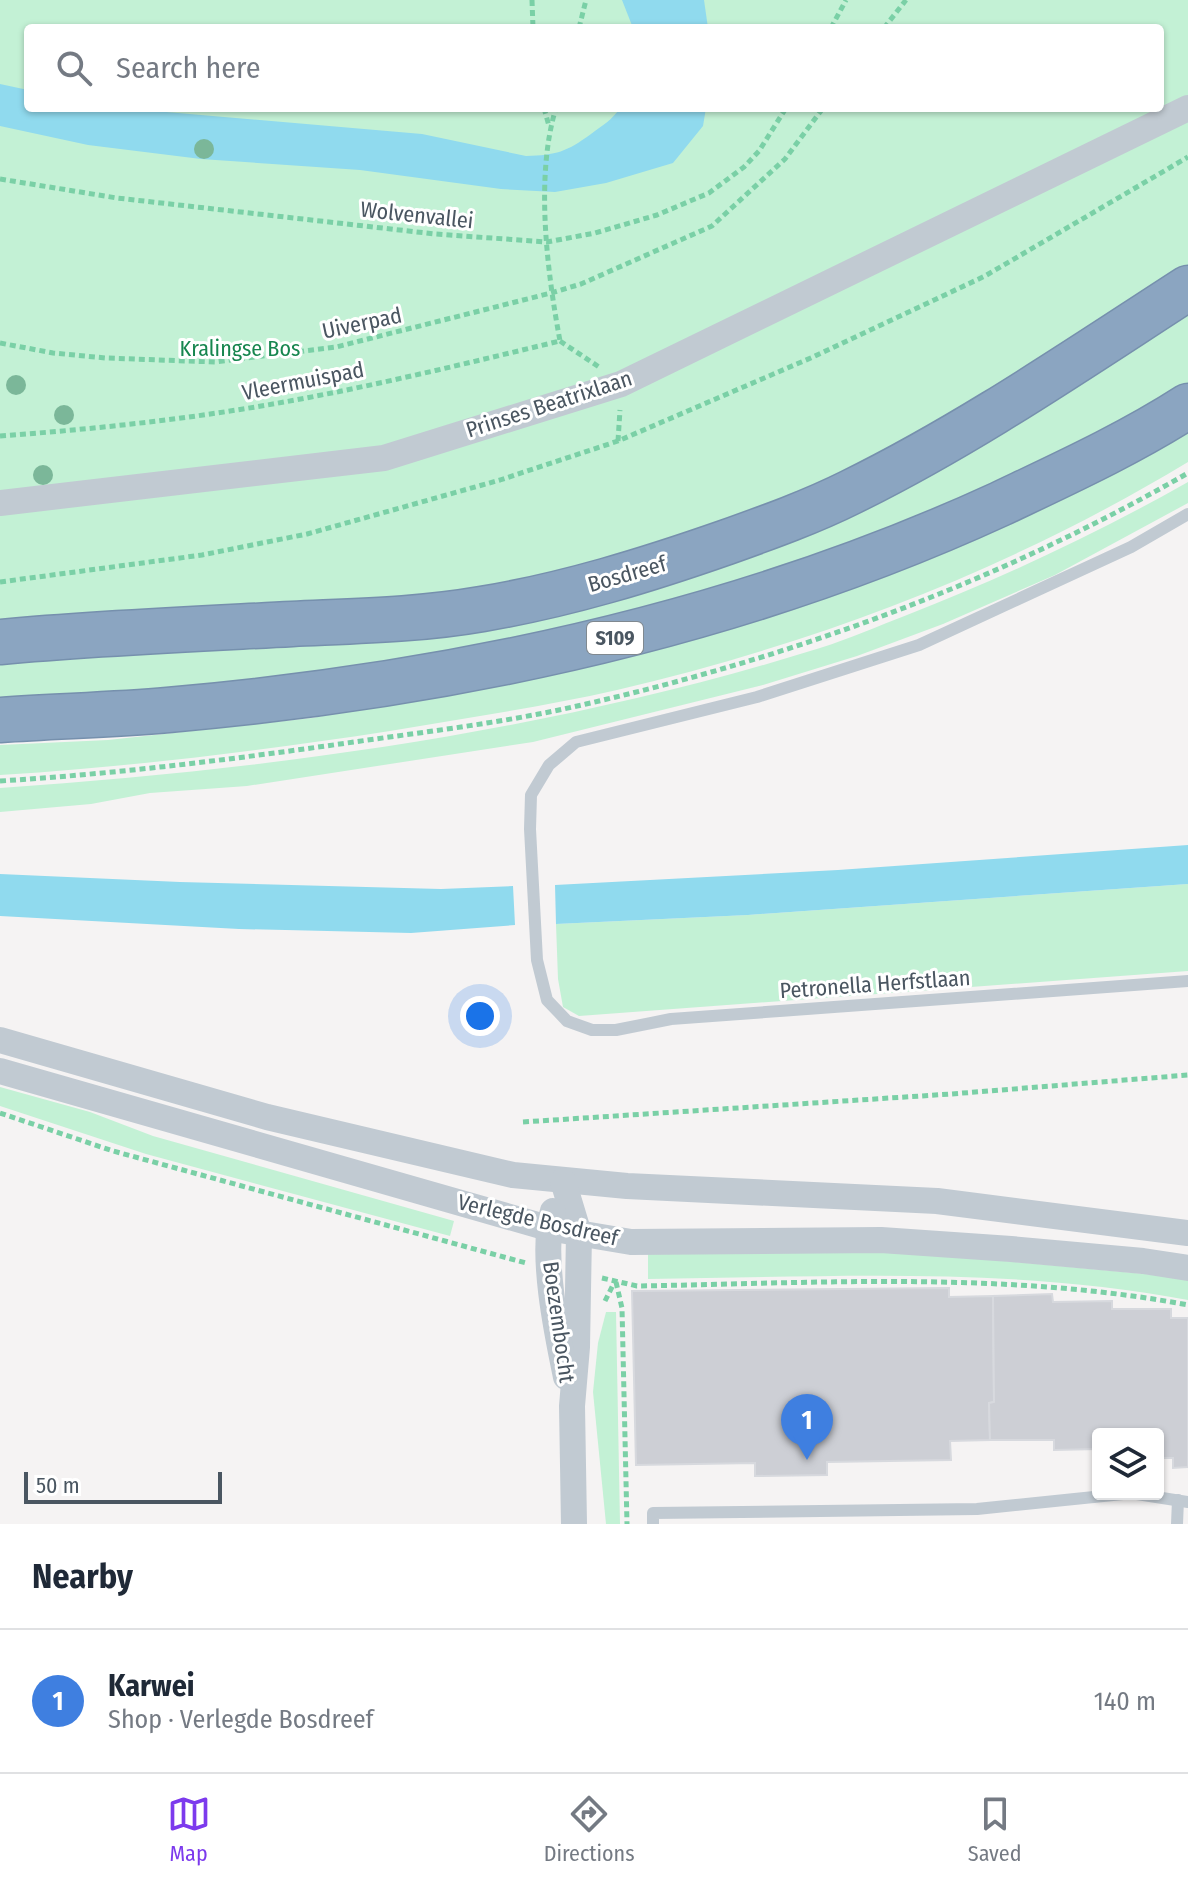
<!DOCTYPE html>
<meta charset="utf-8">
<style>
:root{--surface:#fff;--page:#f2f2f3;--text:#1f2937;--muted:#747a83;--line:#e0e1e3;--accent:#7c3aed}
body{margin:0;font-family:"Fira Sans Condensed",sans-serif;background:var(--page);color:var(--text)}
.controls{position:absolute;right:24px;bottom:24px;display:grid;overflow:hidden;border-radius:8px;box-shadow:0 2px 6px #0004}
.controls button{width:72px;height:72px;display:grid;place-items:center;padding:0;border:0;border-bottom:2px solid var(--line);background:var(--surface);color:var(--text);font:40px sans-serif}
.scale{position:absolute;left:24px;bottom:20px;width:198px;box-sizing:border-box;padding-left:8px;border:4px solid #4a5661;border-top:0;font-size:22px;line-height:28px;white-space:nowrap;color:#4a5661;-webkit-text-stroke:6px #fff;paint-order:stroke}
.you{position:absolute;left:480px;top:1016px;width:28px;height:28px;margin:-20px;border:6px solid #fff;border-radius:50%;background:#1a73e8;box-shadow:0 0 0 12px #1a73e833}
.badge{display:grid;place-items:center;width:52px;height:52px;border-radius:50%;background:var(--accent);color:#fff;font-size:26px;font-weight:700}
.pin{position:absolute;translate:-50% -66px;filter:drop-shadow(0 2px 4px #0008)}
.pin::after{content:'';position:absolute;top:42px;width:28px;height:24px;background:inherit;clip-path:polygon(0 0,100% 0,50% 100%)}
.list{margin:0;padding:0;list-style:none}
h2{display:flex;justify-content:space-between;align-items:center;height:104px;margin:0;padding:0 32px;font-size:34px}
h2 small{font-size:26px;font-weight:400;color:var(--muted)}
.list li{display:grid;grid-template-columns:52px 1fr auto;gap:24px;align-items:center;box-sizing:border-box;height:144px;padding:0 32px;border-top:2px solid var(--line)}
.list b{display:block;font-size:30px;white-space:nowrap}
.list p{margin:0;font-size:26px;white-space:nowrap;color:var(--muted)}
.list em{font-size:26px;font-style:normal;color:var(--muted)}
.icon{flex:none;width:44px;height:44px;fill:none;stroke:currentColor;stroke-width:2;stroke-linecap:round;stroke-linejoin:round}
.map{position:relative;flex:none;width:1188px;height:1524px;overflow:hidden}
.search{position:absolute;background:var(--surface);box-shadow:0 2px 6px #0004;left:24px;right:24px;top:24px;height:88px;display:flex;align-items:center;gap:20px;box-sizing:border-box;padding:0 28px;border-radius:8px;color:var(--muted);font-size:30px}
.sheet{height:248px;background:var(--surface)}
nav{display:flex;justify-content:space-around;align-items:center;box-sizing:border-box;height:112px;border-top:2px solid var(--line);background:var(--surface);font-size:22px;color:var(--muted)}
nav a{display:grid;justify-items:center;gap:4px}
nav .on{color:var(--accent)}
.map>svg:first-child{display:block}
</style>
<div class="map">
<svg width="1188" height="1524" viewBox="0 0 1188 1524">
<rect width="100%" height="100%" fill="#f5f3f3"/>
<g fill="#c3f1d5" fill-rule="evenodd">
<path d="M0,0H1188V270L872,463L676,541L500,589L0,629ZM28,28H1160V108H28Z"/>
<path d="M1188,311V391L1171,402L829,559L469,659L0,714V660L373,643L437,636L547,613Z"/>
<path d="M1188,425V462C1011,569 818,643 617,690C542,707 466,718 390,731C260,751 131,767 0,775V745L108,740L312,718L579,668L728,629Z"/>
<path d="M1188,482V503L1055,575L943,624L857,656L763,685L533,742L247,786L150,793L91,804L0,812V788C276,769 555,731 820,648C849,639 878,626 907,615C1004,577 1098,533 1188,482Z"/>
<path d="M1188,884V971L579,1016L563,1007L558,979L556,924L748,915Z"/>
<path d="M0,1087L90,1112L153,1136L454,1221L450,1236L146,1154L0,1106Z"/>
<path d="M855,1247L1188,1278V1300C1010,1266 828,1277 648,1279V1253Z"/>
<path d="M606,1312H616L620,1524H606L593,1392L598,1343Z"/>
</g>
<g fill="#90daee">
<path d="M622,0H704L708,28H633Z"/>
<path d="M0,84L28,90V108H120L422,134L526,156C557,155 566,152 591,134C603,125 612,120 620,108H706L703,126L673,163L606,183L555,192L501,189L360,170L201,159L88,145L0,126Z"/>
<path d="M1188,845V884L748,915L556,924L555,885L838,870Z"/>
<path d="M0,874L180,882L441,889L513,886L515,925L411,933L239,929L0,916Z"/>
</g>
<g fill="#cdcfd5" stroke="#d7d9de" stroke-width="2">
<path d="M949,1288V1297L993,1296L994,1402L989,1403L990,1440L950,1441L951,1460L827,1462V1475L755,1476V1463L636,1465L632,1291Z"/>
<path d="M1052,1294L1053,1302L1112,1301V1309H1171V1318H1188V1467L1173,1468V1458H1158V1434H1098V1449L1054,1450V1440H990L989,1403L994,1402L993,1296Z"/>
</g>
<g fill="none" stroke-linecap="round" stroke-linejoin="round">
<g stroke="#7690ad" stroke-width="47">
<g id="highway">
<path d="M0,642C97,633 195,629 292,624C355,621 419,620 482,609C566,595 647,570 727,542C769,527 811,512 851,492C969,434 1078,359 1188,288"/>
<path d="M0,720C56,716 112,715 168,710C454,685 739,624 1000,504C1063,474 1129,444 1188,406"/>
</g>
</g>
<g stroke="#7ad0a6" stroke-width="5" stroke-dasharray="6 4" stroke-linecap="butt">
<path d="M532,0L533,28"/>
<path d="M579,28L586,0"/>
<path d="M831,28L846,0"/>
<path d="M884,28L906,0"/>
<path d="M544,108L549,126"/>
<path d="M0,179L117,198L435,234L547,242L595,233L657,215L709,193L744,167L759,151L786,108"/>
<path d="M560,341L599,367"/>
<path d="M0,343L53,353L106,358L215,362L336,347L551,293L581,284L712,226L785,159L823,108"/>
<path d="M0,436C81,430 162,422 243,409C350,392 455,366 560,341C547,271 535,176 556,108"/>
<path d="M618,441L620,410"/>
<path d="M0,582L202,555L307,534L500,480L618,441L813,357L985,276L1188,157"/>
<path d="M0,781C114,774 227,760 340,744C422,732 505,723 586,704C797,656 1000,581 1188,473"/>
<path d="M0,1113L113,1151L526,1263"/>
<path d="M523,1122L951,1094L1188,1075"/>
<path d="M602,1278L637,1286C820,1283 1007,1271 1188,1305"/>
<path d="M616,1282L622,1308L627,1524"/>
<path d="M605,1301L615,1281"/>
</g>
<g stroke="#c1cad2" stroke-width="12">
<path d="M1188,514L1131,547L919,645L757,697L576,742L549,765L531,795L530,829L537,960L547,1000L567,1021L592,1030H616L671,1019L1188,981"/>
<path d="M1137,1494L1188,1502"/>
<path d="M653,1524V1513L977,1509L1123,1494"/>
<path d="M1177,1524L1178,1500"/>
</g>
<g stroke="#c1cad2" stroke-width="26">
<path d="M0,503L384,458L621,384L1188,108"/>
<path d="M0,1040L267,1117L513,1175L627,1186L937,1201L1188,1233"/>
<path d="M0,1071L548,1228L631,1242L881,1240L1011,1249L1143,1261L1188,1268"/>
<path d="M563,1181L579,1234L577,1347L572,1406L574,1524"/>
<path d="M553,1211C540,1252 557,1334 566,1377"/>
</g>
<use href="#highway" stroke="#8ba5c1" stroke-width="44"/>
</g>
<g fill="#7bb799">
<circle cx="204" cy="149" r="10"/>
<circle cx="16" cy="385" r="10"/>
<circle cx="64" cy="415" r="10"/>
<circle cx="43" cy="475" r="10"/>
</g>
<g text-anchor="middle" dominant-baseline="central" stroke-width="6" stroke-linejoin="round" paint-order="stroke">
<rect fill="#fff" stroke="#808990" stroke-width="2" x="587" y="622" width="56" height="32" rx="6"/>
<g font-size="20" font-weight="bold" fill="#4a5661">
<text x="615" y="638">S109</text>
</g>
<g font-size="22" fill="#4a5661" stroke="#fff">
<text transform="translate(417 215) rotate(6)">Wolvenvallei</text>
<text transform="translate(362 323) rotate(-12)">Uiverpad</text>
<text transform="translate(303 381) rotate(-11)">Vleermuispad</text>
<text transform="translate(549 404) rotate(-18)">Prinses Beatrixlaan</text>
<text transform="translate(627 574) rotate(-16)">Bosdreef</text>
<text transform="translate(875 984) rotate(-4)">Petronella Herfstlaan</text>
<text transform="translate(538 1220) rotate(13)">Verlegde Bosdreef</text>
<text transform="translate(559 1322) rotate(82)">Boezembocht</text>
</g>
<g font-size="22" fill="#17864f" stroke="#fff">
<text x="240" y="348">Kralingse Bos</text>
</g>
</g>
</svg>
<div class="controls">
<button><svg class="icon" aria-label="layers" viewBox="0 0 24 24"><path d="M12 4l9 5-9 5-9-5zM3 14l9 5 9-5"/></svg></button>
</div>
<div class="scale">50 m</div>
<div class="you"></div>
<div class="pin badge" style="left:807px;top:1460px;background:#3f7fe0">1</div>
<div class="search"><svg class="icon" aria-label="search" viewBox="0 0 24 24"><circle cx="10" cy="10" r="6"/><path d="M15 15l6 6"/></svg>Search here</div>
</div>
<section class="sheet">
<h2>Nearby<small></small></h2>
<ul class="list">
<li><span class="badge" style="background:#3f7fe0">1</span><div><b>Karwei</b><p>Shop · Verlegde Bosdreef</p></div><em>140 m</em></li>
</ul>
</section>
<nav>
<a class="on"><svg class="icon" aria-label="map" viewBox="0 0 24 24"><path d="M3 6l6-2 6 2 6-2v14l-6 2-6-2-6 2zM9 4v14M15 6v14"/></svg>Map</a>
<a><svg class="icon" aria-label="directions" viewBox="0 0 24 24"><path d="M12 3l9 9-9 9-9-9zM9 14v-3h6M13 9l2 2-2 2"/></svg>Directions</a>
<a><svg class="icon" aria-label="saved" viewBox="0 0 24 24"><path d="M7 4h10v16l-5-4-5 4z"/></svg>Saved</a>
</nav>
